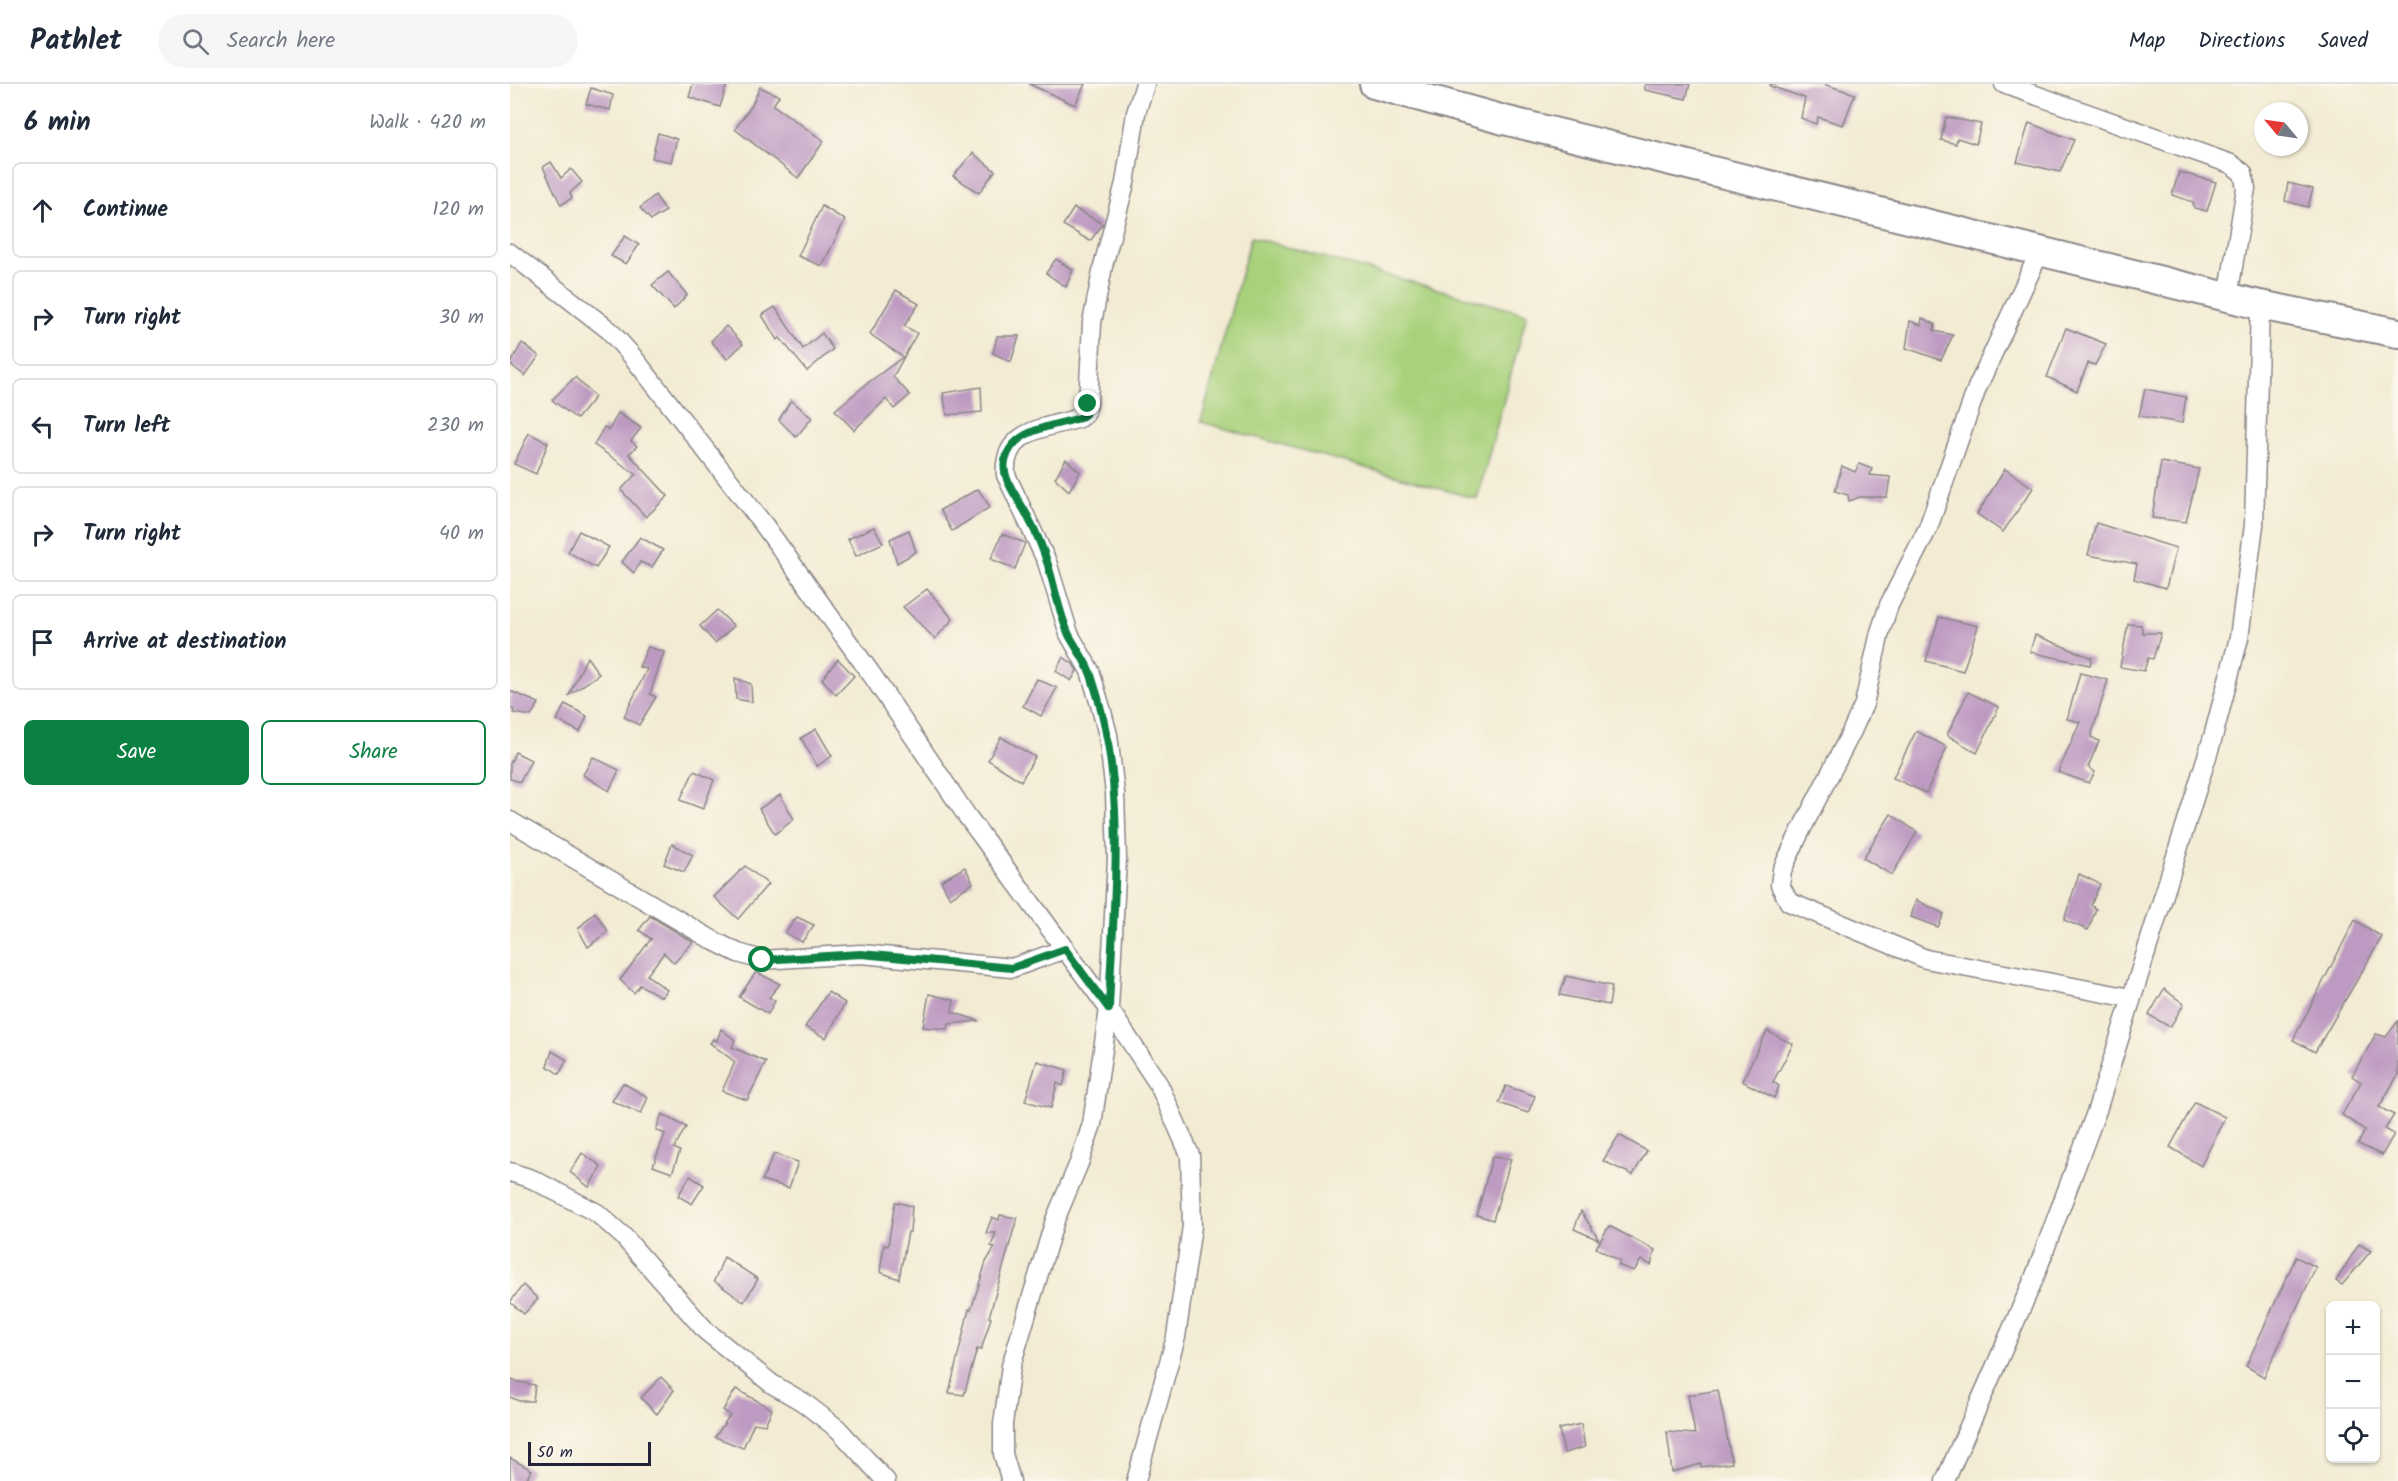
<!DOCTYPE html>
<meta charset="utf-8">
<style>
:root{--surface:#fff;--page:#f6f6f7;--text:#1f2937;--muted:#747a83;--line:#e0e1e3;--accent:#0b8043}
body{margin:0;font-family:Kalam,sans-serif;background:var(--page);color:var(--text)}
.controls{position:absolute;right:18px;bottom:18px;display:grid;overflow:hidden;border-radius:9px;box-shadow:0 2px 4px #0004}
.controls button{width:54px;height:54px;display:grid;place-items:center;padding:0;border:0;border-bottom:2px solid var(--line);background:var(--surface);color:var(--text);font:30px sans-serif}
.compass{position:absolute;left:1744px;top:18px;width:54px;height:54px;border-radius:50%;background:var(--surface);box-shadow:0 2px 4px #0004;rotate:299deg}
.scale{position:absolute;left:18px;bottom:15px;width:123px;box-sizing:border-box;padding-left:6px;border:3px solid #22223b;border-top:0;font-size:16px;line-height:21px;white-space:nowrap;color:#22223b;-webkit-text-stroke:4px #fbf7ec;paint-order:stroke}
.stop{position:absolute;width:18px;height:18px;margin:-14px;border:4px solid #0b8043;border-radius:50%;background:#fff}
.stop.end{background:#0b8043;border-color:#fff;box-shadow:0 2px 6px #0008}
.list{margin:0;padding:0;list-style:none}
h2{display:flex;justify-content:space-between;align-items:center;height:78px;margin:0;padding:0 24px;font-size:26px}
h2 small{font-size:20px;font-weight:400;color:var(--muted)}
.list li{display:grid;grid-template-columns:39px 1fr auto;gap:18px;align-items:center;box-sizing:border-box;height:96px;margin:0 12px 12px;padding:0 12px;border:2px solid var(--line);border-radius:9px}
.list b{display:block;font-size:22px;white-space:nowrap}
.list em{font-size:20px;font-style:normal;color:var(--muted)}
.actions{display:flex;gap:12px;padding:18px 24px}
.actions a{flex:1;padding:14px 0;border:2px solid var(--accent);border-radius:9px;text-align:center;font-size:21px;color:var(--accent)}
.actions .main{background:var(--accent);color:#fff}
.icon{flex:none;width:33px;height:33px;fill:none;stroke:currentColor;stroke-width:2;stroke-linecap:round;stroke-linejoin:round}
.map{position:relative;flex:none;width:1888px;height:1397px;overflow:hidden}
header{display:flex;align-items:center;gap:36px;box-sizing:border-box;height:84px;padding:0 30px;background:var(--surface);border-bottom:2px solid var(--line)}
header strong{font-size:28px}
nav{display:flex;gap:33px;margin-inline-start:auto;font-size:21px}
.search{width:420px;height:54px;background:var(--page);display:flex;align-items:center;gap:15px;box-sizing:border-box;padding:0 21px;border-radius:33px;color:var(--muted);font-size:22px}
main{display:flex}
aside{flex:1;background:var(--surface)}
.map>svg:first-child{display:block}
</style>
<header>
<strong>Pathlet</strong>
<div class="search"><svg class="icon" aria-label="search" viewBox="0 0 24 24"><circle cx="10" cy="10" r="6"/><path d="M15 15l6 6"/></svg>Search here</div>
<nav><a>Map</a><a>Directions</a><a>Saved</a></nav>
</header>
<main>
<aside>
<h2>6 min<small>Walk · 420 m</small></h2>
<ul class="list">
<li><svg class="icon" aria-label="ahead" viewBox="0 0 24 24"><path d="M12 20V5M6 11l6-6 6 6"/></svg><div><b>Continue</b></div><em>120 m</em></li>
<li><svg class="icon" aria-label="right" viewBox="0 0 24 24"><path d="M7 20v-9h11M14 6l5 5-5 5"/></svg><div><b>Turn right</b></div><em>30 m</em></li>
<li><svg class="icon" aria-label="left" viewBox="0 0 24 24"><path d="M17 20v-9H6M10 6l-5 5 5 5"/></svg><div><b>Turn left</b></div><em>230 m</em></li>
<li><svg class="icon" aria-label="right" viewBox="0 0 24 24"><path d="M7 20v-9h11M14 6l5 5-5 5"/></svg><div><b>Turn right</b></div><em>40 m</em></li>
<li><svg class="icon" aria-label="arrive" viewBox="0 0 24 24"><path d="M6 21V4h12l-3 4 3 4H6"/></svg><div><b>Arrive at destination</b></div></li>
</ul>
<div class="actions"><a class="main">Save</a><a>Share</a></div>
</aside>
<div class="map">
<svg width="1888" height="1397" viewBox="0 0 1888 1397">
<rect width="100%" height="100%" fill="#fbf7ec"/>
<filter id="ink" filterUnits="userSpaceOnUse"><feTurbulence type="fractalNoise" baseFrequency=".0167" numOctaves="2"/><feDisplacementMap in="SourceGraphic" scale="12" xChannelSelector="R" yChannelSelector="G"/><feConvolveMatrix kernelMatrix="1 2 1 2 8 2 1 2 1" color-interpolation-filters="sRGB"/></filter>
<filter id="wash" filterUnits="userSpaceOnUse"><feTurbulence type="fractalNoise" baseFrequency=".008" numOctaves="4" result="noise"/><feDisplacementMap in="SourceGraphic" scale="24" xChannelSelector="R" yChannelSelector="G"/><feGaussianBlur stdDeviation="1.35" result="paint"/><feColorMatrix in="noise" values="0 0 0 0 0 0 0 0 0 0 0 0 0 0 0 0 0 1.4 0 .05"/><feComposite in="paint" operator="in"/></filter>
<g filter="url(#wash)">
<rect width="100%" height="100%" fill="#f3ebd3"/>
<path fill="#a9d17c" stroke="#667a5c" stroke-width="1.5" d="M741,153L1017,230L967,415L691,338Z"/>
<g id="blocks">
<g fill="#bd9ac1">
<path d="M183,0H217L210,23L179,13Z"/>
<path d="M519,0H575L565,21Z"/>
<path d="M1135,0H1180L1176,15L1135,6Z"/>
<path d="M1260,0H1313L1345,10L1333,41L1308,33L1306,40L1291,34L1295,14L1260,2Z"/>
<path d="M250,3L269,12L263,21L314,57L288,94L225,45L242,21Z"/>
<path d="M81,4L103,11L100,26L76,20Z"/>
<path d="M1436,33L1471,40L1466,60L1447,54L1446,60L1431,56Z"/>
<path d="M1519,39L1564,56L1550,88L1507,78Z"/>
<path d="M148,49L167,55L161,78L142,74Z"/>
<path d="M463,69L485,87L469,109L443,92Z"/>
<path d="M41,78L51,94L61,85L72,98L60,109L62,114L51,121L33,83Z"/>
<path d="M1669,88L1706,98L1697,127L1684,124L1683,118L1662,111Z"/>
<path d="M1778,99L1803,105L1798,123L1775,117Z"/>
<path d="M145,111L156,127L141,136L130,124Z"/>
<path d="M312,122L335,136L312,182L288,172Z"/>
<path d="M564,124L593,140L580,157L553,141Z"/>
<path d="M115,152L129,161L116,180L101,172Z"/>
<path d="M546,175L563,186L556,203L536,189Z"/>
<path d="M158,188L177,211L164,225L142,201Z"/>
<path d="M386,206L409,220L394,242L407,249L383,293L400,311L384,325L376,315L344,346L325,326L359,298L393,273L360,250Z"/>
<path d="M265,223L293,265L312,249L323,265L297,287L270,254L267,256L252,231Z"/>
<path d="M1412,234L1425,240L1424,247L1443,251L1431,276L1396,264L1400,237L1411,241Z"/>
<path d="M216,242L233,260L217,275L201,257Z"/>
<path d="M1556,244L1596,260L1585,281L1578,279L1567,307L1537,293Z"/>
<path d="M487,252H509L501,278L483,269Z"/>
<path d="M12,259L29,272L15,292L0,280Z"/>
<path d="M65,293L85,313L67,335L42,316Z"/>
<path d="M471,303L472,328L437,331L433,309Z"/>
<path d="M1635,305L1676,313L1672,339L1629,332Z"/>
<path d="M281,316L302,334L286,353L269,336Z"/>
<path d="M108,329L131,344L121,357L127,362L119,370L158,412L136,433L111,406L126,390L84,361L94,343L99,346Z"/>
<path d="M19,349L38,359L26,390L4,380Z"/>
<path d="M556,375L570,388L559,407L545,394Z"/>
<path d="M1651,378L1689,385L1676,438L1642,434Z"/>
<path d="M1349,380L1362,385L1360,391L1380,393L1377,413H1350L1339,417L1338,411L1325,407L1332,382L1345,388Z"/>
<path d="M1495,385L1523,404L1493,448L1467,430Z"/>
<path d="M468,405L480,423L442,447L430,426Z"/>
<path d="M1586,439L1666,464L1656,504L1624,495L1627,480L1578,471Z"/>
<path d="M364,443L373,459L346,472L338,455Z"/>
<path d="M399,446L406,468L387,479L380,455Z"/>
<path d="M69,447L99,463L86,484L58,468Z"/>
<path d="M492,450L515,459L505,485L481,475Z"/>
<path d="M130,453L153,466L142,483L130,478L124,489L112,478Z"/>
<path d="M417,505L443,535L425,555L393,523Z"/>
<path d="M207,526L224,542L205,559L190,542Z"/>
<path d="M1429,533L1468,542L1453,587L1416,577Z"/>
<path d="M1618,540L1631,541L1633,549H1651L1643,575L1638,574L1634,587L1610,583Z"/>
<path d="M1525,551L1582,574L1580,581L1520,568Z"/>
<path d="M138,563L154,568L140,610L146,613L129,641L114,633L137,585L129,583Z"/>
<path d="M77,573L89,590L59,611Z"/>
<path d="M553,573L563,580L567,587L561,597L546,587Z"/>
<path d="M328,575L344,592L326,611L312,595Z"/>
<path d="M1570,589L1598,596L1581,653L1589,657L1578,683L1585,688L1579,699L1548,688L1570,638L1557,635Z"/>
<path d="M225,594L241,600L242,618L226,615Z"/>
<path d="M527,595L547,604L531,632L513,622Z"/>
<path d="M0,607L29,619L21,632L3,629L4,626L0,624Z"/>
<path d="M1458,608L1489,623L1467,669L1437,651Z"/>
<path d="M55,620L77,632L70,648L47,636Z"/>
<path d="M306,645L322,672L307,682L291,654Z"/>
<path d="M1406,647L1437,663L1416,709L1383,694Z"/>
<path d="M491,653L525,673L511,697L478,676Z"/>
<path d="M5,668L21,676L10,698L0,695V680Z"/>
<path d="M83,673L109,686L99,707L73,691Z"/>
<path d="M184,687L204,696L193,725L170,716Z"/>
<path d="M270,711L284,735L265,750L249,725Z"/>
<path d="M1381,730L1407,748L1382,791L1353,774Z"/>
<path d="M162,760L183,771L174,788L154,780Z"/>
<path d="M235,782L258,800L228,835L204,813Z"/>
<path d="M455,783L463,799L440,814L431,797Z"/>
<path d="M1569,790L1590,800L1581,821L1586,825L1578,846L1554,836Z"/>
<path d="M1406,816L1434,830L1428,843L1401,833Z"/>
<path d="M85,828L98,847L78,863L68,845Z"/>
<path d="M140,832L183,858L164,879L154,869L137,891L157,906L152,913L130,901L124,909L110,896L141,855L129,846Z"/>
<path d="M287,833L304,841L292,858L275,849Z"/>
<path d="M1845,836L1872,853L1805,968L1783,956Z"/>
<path d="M246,888L270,900L259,913L265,917L258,930L229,913Z"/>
<path d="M1056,892L1102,902L1099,921L1050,911Z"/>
<path d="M1654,905L1674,920L1660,943L1639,931Z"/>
<path d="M318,908L335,919L316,954L295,943Z"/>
<path d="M419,910L444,916L442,928L469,937L439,940L438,945L413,943Z"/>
<path d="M1888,937V991L1869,1023L1884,1031L1875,1045L1884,1050L1872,1071L1848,1060L1855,1046L1832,1031L1851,998L1842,992L1866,950L1876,953Z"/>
<path d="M211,945L225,956L222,963L256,978L237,1016L212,1007L225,978L200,959L203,955L207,957Z"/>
<path d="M1257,947L1283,960L1263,998L1269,1002L1264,1014L1232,997Z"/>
<path d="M42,967L57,976L49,990L37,982Z"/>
<path d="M527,977L557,986L553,1002L547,999L541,1024L515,1017Z"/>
<path d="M113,999L138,1013L131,1030L102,1017Z"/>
<path d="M996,1002L1025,1012L1018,1029L989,1019Z"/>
<path d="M1685,1018L1715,1033L1691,1082L1660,1063Z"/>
<path d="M152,1030L176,1043L164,1064L170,1067L162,1089L143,1082L155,1050L146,1046Z"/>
<path d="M1109,1051L1137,1067L1123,1091L1093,1077Z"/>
<path d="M72,1069L91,1082L79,1103L60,1088Z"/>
<path d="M264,1070L288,1078L279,1104L252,1096Z"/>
<path d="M982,1073L1001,1075L983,1136L967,1131Z"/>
<path d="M180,1092L194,1101L182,1120L168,1112Z"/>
<path d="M385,1118L402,1122L400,1148H398L389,1195L370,1188L374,1161L378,1162Z"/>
<path d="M1071,1127L1089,1156L1064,1145Z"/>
<path d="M490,1131L507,1134L479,1233L481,1234L471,1266L467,1265L454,1311L439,1309L459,1225L461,1226L476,1178L485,1163L481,1162L486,1149H476L482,1133L489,1136Z"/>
<path d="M1099,1142L1145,1166L1141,1181L1131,1176L1124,1187L1108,1181L1110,1177L1086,1164Z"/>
<path d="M1849,1160L1861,1167L1832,1201L1826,1197Z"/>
<path d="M214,1173L248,1195L234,1218L204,1197Z"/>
<path d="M1786,1173L1806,1183L1754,1293L1736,1282Z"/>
<path d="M13,1201L28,1215L14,1230L0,1218Z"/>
<path d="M151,1293L164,1306L147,1330L131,1314Z"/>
<path d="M0,1296L25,1301L23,1317H9L0,1313Z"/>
<path d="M226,1305L262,1325L255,1341L244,1339L233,1364L205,1353L220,1331L213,1326Z"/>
<path d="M1208,1306L1222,1379L1191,1383V1380L1162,1388L1157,1348L1185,1350L1178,1311Z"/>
<path d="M1071,1340L1075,1363L1054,1369L1049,1345Z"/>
<path d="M0,1374L22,1386L15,1397H0Z"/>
</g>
</g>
</g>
<g filter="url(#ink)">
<use href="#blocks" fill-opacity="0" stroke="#8a8687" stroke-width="1.5"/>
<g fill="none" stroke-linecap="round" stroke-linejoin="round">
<g stroke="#8a8687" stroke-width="21">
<g id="street">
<path d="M1494,0L1721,80L1733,89L1736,104L1718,213"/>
<path d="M1530,167L1467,304L1418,444L1379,521L1370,548L1354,620L1341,649L1289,750L1272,786L1270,801L1279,818L1416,875L1621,914"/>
<path d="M0,169L99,246L123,273L254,441L362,591L457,732L599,925L649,1001L680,1071L682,1142L666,1253L626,1397"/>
<path d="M0,737L204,857L228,869L252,876L351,870L502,884L555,865"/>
<path d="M0,1088L22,1095L87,1129L113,1152L196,1247L262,1300L293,1318L328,1345L376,1397"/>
<path d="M501,1397L493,1370V1340L501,1282L545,1136L569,1079L582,1040L599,925L607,775L605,709L598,651L591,624L580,587L559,550L537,478L496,391C492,346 536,344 570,334L575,330L578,320L582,239L593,182L615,99L626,29L635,0"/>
<path d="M1435,1397L1523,1197L1587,1026L1703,653L1729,554L1744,441L1750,221"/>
</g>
</g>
<g stroke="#8a8687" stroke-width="32">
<path id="primary" d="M864,0L994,36L1750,221L1888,249"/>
</g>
<use href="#street" stroke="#fff" stroke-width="18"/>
<use href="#primary" stroke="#fff" stroke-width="28"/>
</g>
</g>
<g fill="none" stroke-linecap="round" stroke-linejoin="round" filter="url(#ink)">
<path stroke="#0b8043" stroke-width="8" d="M252,876L351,870L502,884L555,865L599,925C603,810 619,703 581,591C576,577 566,564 559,551C549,529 545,504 538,481C533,464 525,446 517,431C509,415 491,395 495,377C502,345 543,342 570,334L575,330L578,320"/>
</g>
</svg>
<div class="controls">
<button>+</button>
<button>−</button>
<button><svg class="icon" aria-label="locate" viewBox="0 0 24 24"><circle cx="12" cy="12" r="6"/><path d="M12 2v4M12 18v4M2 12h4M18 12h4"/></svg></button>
</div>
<svg class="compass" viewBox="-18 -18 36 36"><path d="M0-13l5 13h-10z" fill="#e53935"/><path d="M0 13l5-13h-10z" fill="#747a83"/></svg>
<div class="scale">50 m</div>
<div class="stop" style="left:252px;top:876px"></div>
<div class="stop end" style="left:578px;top:320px"></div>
</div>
</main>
